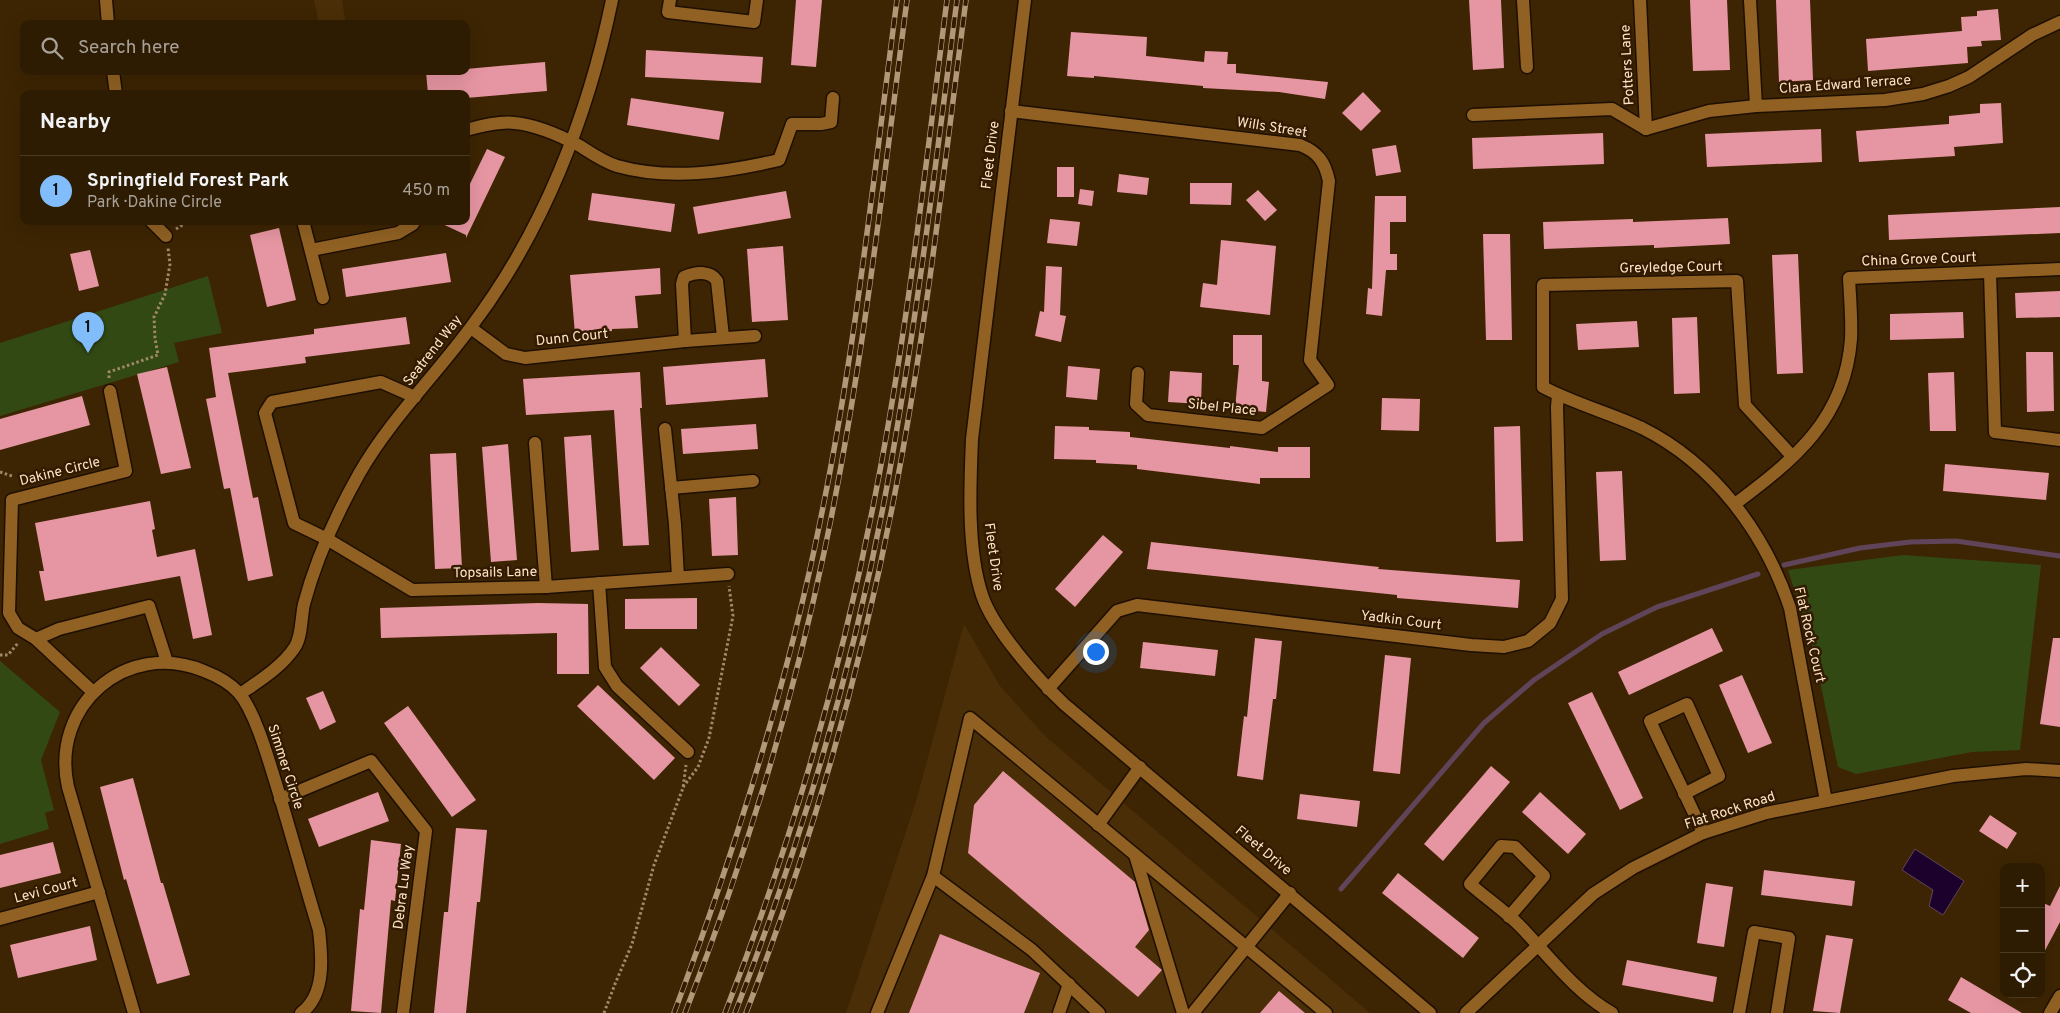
<!DOCTYPE html>
<meta charset="utf-8">
<style>
:root{--surface:#2e1c02;--page:#3a2911;--text:#f1f3f6;--muted:#a7a199;--line:#493a24;--accent:#80bdfa}
body{margin:0;font-family:Overpass,sans-serif;background:var(--page);color:var(--text)}
.controls{position:absolute;right:15px;bottom:15px;display:grid;overflow:hidden;border-radius:10px;box-shadow:0 5px 20px #0002}
.controls button{width:45px;height:45px;display:grid;place-items:center;padding:0;border:0;border-bottom:1px solid var(--line);background:var(--surface);color:var(--text);font:25px sans-serif}
.you{position:absolute;left:1095px;top:651px;width:18px;height:18px;margin:-12px;border:4px solid #fff;border-radius:50%;background:#1a73e8;box-shadow:0 0 0 8px #1a73e833}
.badge{display:grid;place-items:center;width:32px;height:32px;border-radius:50%;background:var(--accent);color:#111;font-size:16px;font-weight:700}
.pin{position:absolute;translate:-50% -41px;filter:drop-shadow(0 1px 2px #0008)}
.pin::after{content:'';position:absolute;top:26px;width:18px;height:15px;background:inherit;clip-path:polygon(0 0,100% 0,50% 100%)}
.list{margin:0;padding:0;list-style:none}
h2{display:flex;justify-content:space-between;align-items:center;height:65px;margin:0;padding:0 20px;font-size:21px}
h2 small{font-size:16px;font-weight:400;color:var(--muted)}
.list li{display:grid;grid-template-columns:32px 1fr auto;gap:15px;align-items:center;box-sizing:border-box;height:70px;padding:0 20px;border-top:1px solid var(--line)}
.list b{display:block;font-size:19px;white-space:nowrap}
.list p{margin:0;font-size:16px;white-space:nowrap;color:var(--muted)}
.list em{font-size:16px;font-style:normal;color:var(--muted)}
.icon{flex:none;width:28px;height:28px;fill:none;stroke:currentColor;stroke-width:2;stroke-linecap:round;stroke-linejoin:round}
.map{position:relative;flex:none;width:2060px;height:1013px;overflow:hidden}
.search{position:absolute;background:var(--surface);box-shadow:0 5px 20px #0002;left:20px;top:20px;width:450px;height:55px;display:flex;align-items:center;gap:12px;box-sizing:border-box;padding:0 18px;border-radius:10px;color:var(--muted);font-size:19px}
.panel{position:absolute;background:var(--surface);box-shadow:0 5px 20px #0002;left:20px;top:90px;width:450px;height:135px;border-radius:10px}
.map>svg:first-child{display:block}
</style>
<div class="map">
<svg width="2060" height="1013" viewBox="0 0 2060 1013">
<rect width="100%" height="100%" fill="#3d2503"/>
<g fill="#4a2e07">
<path d="M314,0H342L346,24H319Z"/>
<path d="M964,624L1000,686L1045,736L1370,1013H846L917,798Z"/>
</g>
<g fill="#324914">
<path d="M208,276L222,333L174,343L179,362L0,416V343Z"/>
<path d="M1903,555L2041,565L2020,750L1972,752L1856,774L1838,767L1813,648L1788,570Z"/>
<path d="M0,661L60,712L41,760L54,810L45,813L49,829L0,844Z"/>
</g>
<path fill="#1c012c" stroke="#60455a" d="M1915,849L1964,881L1943,915L1929,906L1933,890L1902,870Z"/>
<g fill="none" stroke-linecap="round" stroke-linejoin="round">
<g stroke="#60455a" stroke-width="5">
<path d="M1784,565L1860,548L1910,542L1956,541L2060,556"/>
<path d="M1341,889L1484,723L1534,680L1602,634L1657,607L1758,574"/>
</g>
</g>
<g fill="#e696a2">
<path d="M796,0H822L816,67L791,65Z"/>
<path d="M1469,0H1501L1504,68L1473,70Z"/>
<path d="M1690,0H1727L1730,70L1693,71Z"/>
<path d="M1776,0H1810L1813,80L1779,82Z"/>
<path d="M1998,9L2001,40L1981,41L1982,46L1967,47L1968,63L1868,71L1866,39L1962,31L1961,17L1977,16V11Z"/>
<path d="M1071,32L1147,37L1146,56L1204,62L1205,51L1228,52L1227,64H1236V73L1328,82L1325,99L1279,92L1203,88V86L1094,76V78L1067,76Z"/>
<path d="M646,50L763,57L761,83L645,77Z"/>
<path d="M545,62L547,91L466,98V94H428L426,72L466,71V69Z"/>
<path d="M1363,92L1381,111L1361,131L1342,113Z"/>
<path d="M631,98L724,112L719,140L627,125Z"/>
<path d="M2001,103L2003,143L1954,147L1955,156L1859,162L1856,131L1949,124V116L1980,113V104Z"/>
<path d="M1821,129L1822,162L1707,167L1705,134Z"/>
<path d="M1603,133L1604,164L1473,169L1472,138Z"/>
<path d="M1396,145L1401,172L1376,176L1372,149Z"/>
<path d="M487,149L505,157L466,238V235L436,221H466V192Z"/>
<rect x="1057" y="167" width="17" height="30"/>
<path d="M1119,174L1149,178L1147,195L1117,192Z"/>
<path d="M1190,183H1232L1231,205L1190,204Z"/>
<path d="M1080,189L1094,191L1092,206L1078,204Z"/>
<path d="M1258,190L1277,210L1265,221L1246,200Z"/>
<path d="M786,191L791,218L698,234L693,207Z"/>
<path d="M592,193L675,204L671,232L588,220Z"/>
<path d="M1375,196H1406V222H1390V254H1397V270H1386L1382,316L1366,314L1368,288L1372,289Z"/>
<path d="M2060,207V233L1889,240L1888,215Z"/>
<path d="M1728,218L1730,244L1654,248V245L1544,249L1543,222L1633,219V222Z"/>
<path d="M1050,219L1080,222L1077,246L1047,243Z"/>
<path d="M279,228L296,300L267,307L250,235Z"/>
<path d="M1483,234H1510L1512,340H1486Z"/>
<path d="M1221,240L1276,246L1270,315L1200,307L1203,283L1217,285Z"/>
<path d="M783,246L788,320L752,322L747,249Z"/>
<path d="M90,250L99,286L79,291L70,254Z"/>
<path d="M446,253L451,282L346,297L342,269Z"/>
<path d="M1798,254L1803,373L1777,374L1772,255Z"/>
<path d="M1046,266L1062,267L1060,315L1066,316L1061,342L1035,336L1040,311L1044,312Z"/>
<path d="M660,268L661,294L635,296L638,328L612,329V331L575,334L570,275Z"/>
<path d="M2060,291V317L2016,318L2015,293Z"/>
<path d="M1963,312L1964,338L1890,340V314Z"/>
<path d="M406,317L410,344L305,357L306,363L228,373L253,498L258,497L273,576L248,581L230,488L224,489L206,399L216,397L209,348L314,334V329Z"/>
<path d="M1697,317L1700,393L1674,394L1672,318Z"/>
<path d="M1637,321L1639,347L1578,350L1576,324Z"/>
<path d="M1233,335H1262V381L1269,382L1266,412L1235,409L1239,365H1233Z"/>
<path d="M2026,352H2053L2054,411L2027,412Z"/>
<path d="M765,359L768,397L666,405L663,367Z"/>
<path d="M1068,366L1100,369L1097,400L1066,397Z"/>
<path d="M167,367L191,468L161,474L137,374Z"/>
<path d="M1170,371L1202,373L1201,404L1168,402Z"/>
<path d="M640,372L642,408H640L649,545L623,546L614,410L526,415L523,379Z"/>
<path d="M1954,372L1956,431H1930L1928,373Z"/>
<path d="M82,396L90,425L0,450V419Z"/>
<path d="M1382,398L1420,399L1419,431L1381,430Z"/>
<path d="M756,424L758,449L683,454L681,429Z"/>
<path d="M1055,426L1089,427V430L1130,432V437L1230,448V446L1278,452V447H1310V478H1260V484L1137,469V465L1096,463V460L1054,459Z"/>
<path d="M1520,426L1523,541L1496,542L1494,427Z"/>
<path d="M591,435L599,550L571,552L564,437Z"/>
<path d="M508,444L517,560L491,562L482,447Z"/>
<path d="M456,453L462,568L435,569L430,454Z"/>
<path d="M1945,464L2049,473L2046,500L1943,491Z"/>
<path d="M1622,471L1626,560L1600,561L1596,472Z"/>
<path d="M736,497L738,555L712,556L709,499Z"/>
<path d="M150,501L155,529L152,530L157,557L195,549L212,635L193,639L180,576L45,601L39,571H44L35,523Z"/>
<path d="M1103,535L1123,552L1075,607L1055,589Z"/>
<path d="M1151,542L1379,567L1378,569L1520,580L1518,608L1397,598V595L1147,569Z"/>
<path d="M697,598V629H625V599Z"/>
<path d="M538,603L588,604L589,674H557V633L381,638L380,608Z"/>
<path d="M1712,628L1723,651L1629,695L1618,672Z"/>
<path d="M1255,638L1282,641L1276,699H1273L1263,780L1237,776L1244,716L1247,717Z"/>
<path d="M2053,638H2060V727L2040,724Z"/>
<path d="M1143,642L1218,650L1215,676L1140,668Z"/>
<path d="M661,647L700,685L679,706L640,668Z"/>
<path d="M1385,655L1411,658L1400,774L1373,771Z"/>
<path d="M1742,675L1772,743L1748,753L1719,685Z"/>
<path d="M598,685L675,758L654,780L577,706Z"/>
<path d="M323,691L336,722L320,730L306,698Z"/>
<path d="M1592,692L1643,798L1620,810L1568,703Z"/>
<path d="M408,706L476,800L452,817L384,723Z"/>
<path d="M1491,766L1510,782L1443,861L1424,844Z"/>
<path d="M1003,771L1135,882L1149,930L1135,947L1162,970L1138,997L968,853L974,805Z"/>
<path d="M133,778L161,883H163L190,975L157,984L126,879L124,880L100,787Z"/>
<path d="M378,792L389,821L319,847L308,819Z"/>
<path d="M1540,792L1586,834L1568,854L1522,812Z"/>
<path d="M1300,794L1360,801L1357,827L1297,819Z"/>
<path d="M1990,815L2017,833L2007,849L1979,831Z"/>
<path d="M456,828L487,830L480,902H477L466,1013H434L444,912H448Z"/>
<path d="M371,840L401,844L395,901L391,900L381,1013L351,1011L360,909L364,910Z"/>
<path d="M53,842L61,873L0,888V855Z"/>
<path d="M1764,870L1855,881L1852,906L1761,895Z"/>
<path d="M1398,873L1479,938L1463,958L1382,893Z"/>
<path d="M1706,883L1733,887L1724,947L1697,943Z"/>
<path d="M2060,886V922L2041,958V902L2050,906Z"/>
<path d="M90,926L97,960L18,978L10,945Z"/>
<path d="M940,934L1040,973L1024,1013H909Z"/>
<path d="M1826,935L1853,939L1840,1013L1813,1011Z"/>
<path d="M1627,960L1717,977L1713,1002L1622,985Z"/>
<path d="M1961,977L2022,1013H1971L1948,1000Z"/>
<path d="M1279,991L1305,1013H1260Z"/>
</g>
<g fill="none" stroke-linecap="round" stroke-linejoin="round">
<g stroke="#1e0f01" stroke-width="15">
<g id="minor">
<path d="M106,0L108,24"/>
<path d="M670,0L668,12L754,22L757,0"/>
<path d="M1025,0L972,439C970,486 967,550 982,595C993,629 1038,679 1064,704L1430,1013"/>
<path d="M1523,0L1527,67"/>
<path d="M1640,0L1646,129"/>
<path d="M1750,0L1756,106"/>
<path d="M113,71L116,94"/>
<path d="M1011,111L1300,145C1318,152 1325,162 1329,181L1310,360L1328,385L1262,428L1148,415L1136,404L1138,373"/>
<path d="M1473,115L1612,109L1646,129"/>
<path d="M1646,129L1709,111L1756,106L1885,100L1923,94L1949,86L1969,77L2032,35L2060,22"/>
<path d="M466,130C481,126 500,121 515,123C537,125 561,136 580,146C591,153 604,162 617,166C670,181 726,172 779,160L792,124H821L831,122L833,98"/>
<path d="M151,221L166,236"/>
<path d="M303,221L323,298"/>
<path d="M311,250L398,233L413,224L414,221"/>
<path d="M1990,273L1995,432L2060,440"/>
<path d="M471,328L506,354L525,358L685,341L755,336"/>
<path d="M685,341L682,284L684,277C695,272 710,270 717,281L723,337"/>
<path d="M110,391L126,471L12,500L9,613L18,628L36,639L59,629L149,606L167,662"/>
<path d="M415,397L381,382L272,402L265,413L294,523L327,539L412,590L546,587L728,574"/>
<path d="M665,429L675,524L678,577"/>
<path d="M535,443L546,587"/>
<path d="M1792,456L1745,405L1737,281L1543,285V387C1575,404 1610,413 1642,428C1714,464 1765,533 1790,608L1826,801"/>
<path d="M671,488L753,481"/>
<path d="M1735,504C1795,459 1845,419 1851,339C1852,319 1850,298 1849,278L2060,269"/>
<path d="M599,583L605,667L617,686L688,752"/>
<path d="M36,639L93,692"/>
<path d="M1048,689L1117,611L1137,605L1471,645L1504,647L1528,641L1550,623L1562,599L1557,407L1558,395"/>
<path d="M240,694C259,681 282,667 295,647C302,636 301,617 304,604C316,559 336,515 359,474C389,421 434,377 471,327C543,232 588,116 612,0"/>
<path d="M1684,794L1719,776L1687,704L1650,721C1667,758 1686,795 1703,833"/>
<path d="M280,799L371,761L426,831L403,1013"/>
<path d="M1098,825L1140,767"/>
<path d="M1135,855L1183,1013"/>
<path d="M933,876L1032,950L1099,1013"/>
<path d="M1509,917L1544,876L1515,847L1501,846L1470,884C1486,898 1505,911 1520,926C1549,956 1575,992 1612,1013"/>
<path d="M0,919L99,892"/>
<path d="M134,1013L68,787C50,706 126,639 204,671C217,676 230,683 239,693C254,711 266,751 273,774C289,825 303,878 319,930C322,956 326,995 301,1013"/>
<path d="M877,1013L933,876L970,718L1326,1013"/>
<path d="M1059,1013L1069,984"/>
<path d="M1193,1013L1290,893"/>
<path d="M1466,1013L1593,894L1633,868L1703,833L1766,813L1953,776L2026,769L2060,771"/>
<path d="M1739,1013L1754,932L1789,938L1777,1013"/>
<path d="M2050,1013L2060,996"/>
</g>
</g>
<g stroke="#a18868" stroke-width="3" stroke-dasharray="2.5 2.5" stroke-linecap="butt">
<path d="M176,229L189,221"/>
<path d="M109,378V372L158,355L155,338L154,317L165,294L170,264L168,248"/>
<path d="M0,472L12,476"/>
<path d="M0,655H8L18,643"/>
<path d="M683,787L698,767L709,738L733,616L729,586"/>
<path d="M604,1013L615,984L632,944L654,865L683,788L686,765"/>
</g>
<use href="#minor" stroke="#906123" stroke-width="12"/>
<g stroke="#b29879" stroke-width="5.5">
<g id="rail">
<path d="M674,1013C735,851 787,687 821,517C856,347 874,173 897,0"/>
<path d="M685,1013C744,862 792,706 825,548C863,367 883,183 907,0"/>
<path d="M725,1013C792,842 843,666 877,486C908,326 926,162 947,0"/>
<path d="M735,1013C801,843 854,666 887,486C916,325 936,162 957,0"/>
<path d="M746,1013C816,833 868,645 902,455C929,305 946,152 966,0"/>
</g>
</g>
<use href="#rail" stroke="#321b00" stroke-width="4" stroke-dasharray="11" stroke-linecap="butt"/>
</g>
<g text-anchor="middle" dominant-baseline="central" stroke-width="5" stroke-linejoin="round" paint-order="stroke">
<g font-size="14" fill="#fee3c6" stroke="#321b00">
<text transform="translate(1628 65) rotate(-93)">Potters Lane</text>
<text transform="translate(1845 85) rotate(-4)">Clara Edward Terrace</text>
<text transform="translate(1272 128) rotate(9)">Wills Street</text>
<text transform="translate(991 155) rotate(-83)">Fleet Drive</text>
<text transform="translate(1919 260) rotate(-2)">China Grove Court</text>
<text transform="translate(1671 268) rotate(-1)">Greyledge Court</text>
<text transform="translate(572 338) rotate(-6)">Dunn Court</text>
<text transform="translate(433 351) rotate(-52)">Seatrend Way</text>
<text transform="translate(1222 408) rotate(6)">Sibel Place</text>
<text transform="translate(60 472) rotate(-14)">Dakine Circle</text>
<text transform="translate(993 557) rotate(82)">Fleet Drive</text>
<text transform="translate(495 573) rotate(-1)">Topsails Lane</text>
<text transform="translate(1401 621) rotate(7)">Yadkin Court</text>
<text transform="translate(1809 635) rotate(77)">Flat Rock Court</text>
<text transform="translate(285 767) rotate(72)">Simmer Circle</text>
<text transform="translate(1730 811) rotate(-18)">Flat Rock Road</text>
<text transform="translate(1263 851) rotate(40)">Fleet Drive</text>
<text transform="translate(404 887) rotate(-83)">Debra Lu Way</text>
<text transform="translate(46 891) rotate(-15)">Levi Court</text>
</g>
</g>
</svg>
<div class="controls">
<button>+</button>
<button>−</button>
<button><svg class="icon" aria-label="locate" viewBox="0 0 24 24"><circle cx="12" cy="12" r="6"/><path d="M12 2v4M12 18v4M2 12h4M18 12h4"/></svg></button>
</div>
<div class="you"></div>
<div class="pin badge" style="left:88px;top:353px">1</div>
<div class="search"><svg class="icon" aria-label="search" viewBox="0 0 24 24"><circle cx="10" cy="10" r="6"/><path d="M15 15l6 6"/></svg>Search here</div>
<section class="panel">
<h2>Nearby<small></small></h2>
<ul class="list">
<li><span class="badge">1</span><div><b>Springfield Forest Park</b><p>Park · Dakine Circle</p></div><em>450 m</em></li>
</ul>
</section>
</div>
